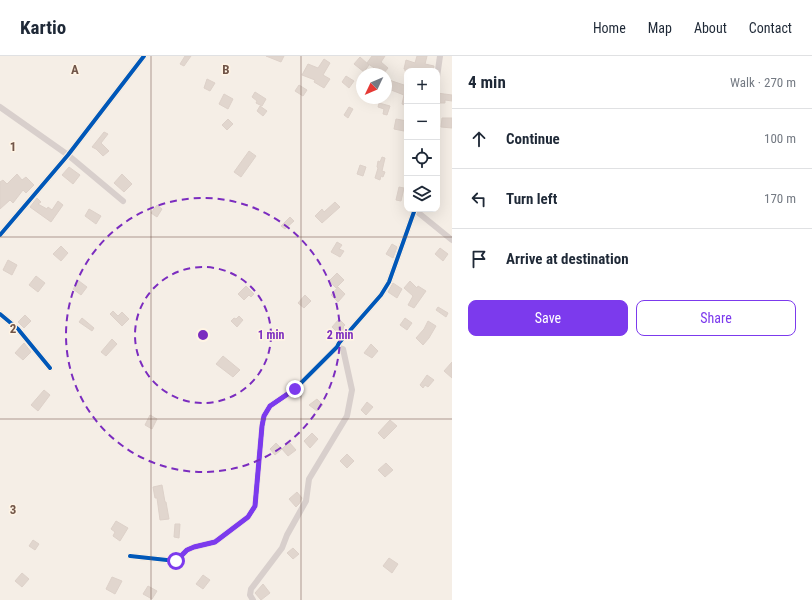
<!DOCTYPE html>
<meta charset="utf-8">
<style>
:root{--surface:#fff;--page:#f6f6f7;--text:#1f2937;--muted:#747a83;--line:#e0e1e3;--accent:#7c3aed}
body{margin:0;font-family:"Roboto Condensed",sans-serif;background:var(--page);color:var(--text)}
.controls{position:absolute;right:12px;top:12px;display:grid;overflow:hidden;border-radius:8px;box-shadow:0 4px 16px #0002}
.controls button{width:36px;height:36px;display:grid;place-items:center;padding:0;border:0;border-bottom:1px solid var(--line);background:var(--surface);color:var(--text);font:20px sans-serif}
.compass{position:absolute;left:356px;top:12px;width:36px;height:36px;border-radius:50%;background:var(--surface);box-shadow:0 4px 16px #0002;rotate:226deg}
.stop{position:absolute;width:12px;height:12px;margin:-9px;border:3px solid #7c3aed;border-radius:50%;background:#fff}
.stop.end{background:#7c3aed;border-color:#fff;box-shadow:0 1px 4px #0008}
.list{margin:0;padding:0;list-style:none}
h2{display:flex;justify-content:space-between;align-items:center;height:52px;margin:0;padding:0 16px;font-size:17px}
h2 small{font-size:13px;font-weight:400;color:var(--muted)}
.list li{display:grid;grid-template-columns:26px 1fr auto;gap:12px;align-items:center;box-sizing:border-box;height:60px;padding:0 16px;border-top:1px solid var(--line)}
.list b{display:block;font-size:15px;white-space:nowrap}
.list em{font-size:13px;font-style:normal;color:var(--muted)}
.actions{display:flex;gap:8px;padding:12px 16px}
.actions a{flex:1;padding:9px 0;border:1px solid var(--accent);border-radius:8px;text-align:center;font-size:14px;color:var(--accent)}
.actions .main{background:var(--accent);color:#fff}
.icon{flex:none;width:22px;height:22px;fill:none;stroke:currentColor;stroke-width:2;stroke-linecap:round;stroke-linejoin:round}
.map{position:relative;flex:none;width:452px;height:544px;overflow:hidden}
header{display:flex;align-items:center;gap:24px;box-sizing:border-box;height:56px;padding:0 20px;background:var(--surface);border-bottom:1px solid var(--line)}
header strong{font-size:19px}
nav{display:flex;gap:22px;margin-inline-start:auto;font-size:14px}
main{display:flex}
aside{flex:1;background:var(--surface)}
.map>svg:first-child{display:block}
</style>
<header>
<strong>Kartio</strong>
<nav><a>Home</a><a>Map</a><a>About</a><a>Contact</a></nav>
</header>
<main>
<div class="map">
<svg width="452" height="544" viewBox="0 0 452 544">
<rect width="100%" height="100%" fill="#f5eee6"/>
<g fill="#e1d6ce" stroke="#ddd1c9">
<path d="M185,0H191L184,10L180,8Z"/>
<path d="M266,0H284L281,6Z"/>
<path d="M372,0H385L381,6L388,12L383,18L367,7Z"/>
<path d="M417,0H427L425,8L434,10L433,15H405V13H404L406,4L415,7Z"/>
<path d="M360,1L369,9L364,16L354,8Z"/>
<path d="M324,3L330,7L323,19L330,23L324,32L314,26L315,24L302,19L308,8L318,12Z"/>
<path d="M346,20L354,25L349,32L342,26Z"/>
<path d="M207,23L215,27L210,35L204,32Z"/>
<path d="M386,23L407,30V50L402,48L404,39L386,32Z"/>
<path d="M299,29L307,34L303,40L295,35Z"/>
<path d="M255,36L266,43L262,50L256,47L257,45L252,41Z"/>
<path d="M437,37L452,39V45L445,44V47H439V45H437Z"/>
<path d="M224,38L233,43L228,53L219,48Z"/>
<path d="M379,47L390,50L387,59L383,58L384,53L378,51Z"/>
<path d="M260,50L267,55L263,60L257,55Z"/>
<path d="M349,51L353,53L348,62L344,59Z"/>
<path d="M442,62H452V72L441,71Z"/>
<path d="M228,63L233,68L227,74L222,69Z"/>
<path d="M396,63L407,65L404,75L394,73Z"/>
<path d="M104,76L108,78L101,87L109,95L103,100L96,93L92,91Z"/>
<path d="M249,95L256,100L241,121L234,116Z"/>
<path d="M382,101L385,102L382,115L385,116L383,121L381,120L380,124L375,122L378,112L377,111L378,105L380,106Z"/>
<path d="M360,109L366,111L363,120L357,118Z"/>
<path d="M69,111L80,119L73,128L62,119Z"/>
<path d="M17,118L22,124L26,121L34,129L26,137L23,134L13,147L10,144L0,153V126L3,124L7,128Z"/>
<path d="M122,118L132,128L124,136L114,127Z"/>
<path d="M399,131L404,132L401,145L396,144Z"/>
<path d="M37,142L41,146L38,148L47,153L48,151L52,154L58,145L63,149L51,166L30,151Z"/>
<path d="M335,146L340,151L322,167L315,160L322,153L324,156Z"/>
<path d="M157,149L162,153L157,161L151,157Z"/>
<path d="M89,153L101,160L96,168L85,160Z"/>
<path d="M290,161L294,165L285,173L281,170Z"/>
<path d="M337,186L342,189L339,193L344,195L340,201L331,196Z"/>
<path d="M392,188L397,191L393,202L386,198Z"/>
<path d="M61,190L68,197L61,205L53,198Z"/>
<path d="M440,192L448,198L443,205L435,198Z"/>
<path d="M8,204L17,209L12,219L3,214Z"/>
<path d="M337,217L344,224L336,232L329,225Z"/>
<path d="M36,220L45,227L38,236L29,229Z"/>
<path d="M79,225L87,231L81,239L73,233Z"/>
<path d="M410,225L417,232L418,230L426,235L414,252L408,249L413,240L404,232Z"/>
<path d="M393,227L402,233L397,242L388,236Z"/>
<path d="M246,230L254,238L251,241L249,239L244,244L238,238Z"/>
<path d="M338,231L345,238L338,246L331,239Z"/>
<path d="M305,239L311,245L304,252L298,247Z"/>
<path d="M438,251L448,257L446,261L436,254Z"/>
<path d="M113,255L118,260L122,256L129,263L122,270L110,258Z"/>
<path d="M25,259L31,265L24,272L18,266Z"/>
<path d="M239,260L243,264L237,271L231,265L234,262L236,263Z"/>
<path d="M82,262L94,272L92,275L79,266Z"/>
<path d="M405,262L412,267L407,274L400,269Z"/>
<path d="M339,263L345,269L343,271L345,273L340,279L332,271Z"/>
<path d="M428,265L436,270L429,282L423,289L416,282L424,273Z"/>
<path d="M112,283L117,288L106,300L101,296Z"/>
<path d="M24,287L31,296L23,304L15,297Z"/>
<path d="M371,288L378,295L372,302L364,297Z"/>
<path d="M223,300L240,314L233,321L216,308Z"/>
<path d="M452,306V322L444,315Z"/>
<path d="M427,319L434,324L428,331L425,329L423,332L420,329Z"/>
<path d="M44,334L50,339L38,355L31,349Z"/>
<path d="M317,343L323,349L317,355L309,349Z"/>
<path d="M367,346L373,351L366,359L361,354Z"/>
<path d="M150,359L157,363L152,373L145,369Z"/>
<path d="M390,364L397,370L384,383L378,377Z"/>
<path d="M312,377L318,383L310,392L304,385Z"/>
<path d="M289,386L296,394L288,400L282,393Z"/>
<path d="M276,387L282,393L275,399L270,393Z"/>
<path d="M347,398L354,405L347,412L340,405Z"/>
<path d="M386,407L393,414L385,421L378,414Z"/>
<path d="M162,429L165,446H166L169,463L160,464L157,442H155L153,431Z"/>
<path d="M297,436L302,442L299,448L296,451L289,443Z"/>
<path d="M116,465L128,472L120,485L113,480L115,476L111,473Z"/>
<path d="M175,468H180L179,482L174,481Z"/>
<path d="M33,484L39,488L35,494L29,490Z"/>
<path d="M293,492L299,498L293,503L287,497Z"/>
<path d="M389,502L398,508L392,517L383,510Z"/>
<path d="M22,517L29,523L22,531L15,525Z"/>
<path d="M203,519L210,524L203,533L196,528Z"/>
<path d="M112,521L122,525L115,538L106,533Z"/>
<path d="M263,528L270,537L261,544L255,537Z"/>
<path d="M148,530L157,535L152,543L143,538Z"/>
</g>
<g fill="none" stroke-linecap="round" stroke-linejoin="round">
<g stroke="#d8cfcc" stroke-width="6">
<path d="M437,21L440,0"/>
<path d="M0,51L68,99L123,145"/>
<path d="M415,154L452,184"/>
<path d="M0,179L68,99L144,0"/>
<path d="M0,258L18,273L50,312"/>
<path d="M130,500L176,505L187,494L194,491L215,486L248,461L255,450L262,370L264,360L270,350L295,333L337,291L339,287L381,239L389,226L415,153"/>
<path d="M253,544L250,539L251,533L282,492L287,479L306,445L309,423L347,360L352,334L343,293L337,291"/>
</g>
<g stroke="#fff4e5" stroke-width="6">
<g id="cycleway">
<path d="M0,179L68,99L144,0"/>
<path d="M0,258L18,273L50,312"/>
<path d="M130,500L176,505L187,494L194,491L215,486L248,461L255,450L262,370L264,360L270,350L295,333L337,291L339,287L381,239L389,226L415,153"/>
</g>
</g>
<use href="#cycleway" stroke="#0057b8" stroke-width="4"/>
</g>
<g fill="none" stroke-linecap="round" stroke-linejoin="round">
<path stroke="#7c3aed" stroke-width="5" d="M176,505L187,494L194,491L215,486L248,461L255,450L262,370L264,360L270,350L295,333"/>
</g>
<path fill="none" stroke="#715548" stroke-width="1" stroke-opacity="0.55" d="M151,0V544M301,0V544M0,181H452M0,363H452"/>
<g fill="none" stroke="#7b2cbf" stroke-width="2" stroke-dasharray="7 5">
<circle cx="203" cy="279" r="68"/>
<circle cx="203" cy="279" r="137"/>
</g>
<g font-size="13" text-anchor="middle" font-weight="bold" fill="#715548" stroke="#fff4e5" stroke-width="3" stroke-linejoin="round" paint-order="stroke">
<text x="75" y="18">A</text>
<text x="226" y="18">B</text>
<text x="13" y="95">1</text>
<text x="13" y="277">2</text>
<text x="13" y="458">3</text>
</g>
<circle cx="203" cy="279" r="6" fill="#7b2cbf" stroke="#fff4e5" stroke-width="2"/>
<g font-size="12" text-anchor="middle" font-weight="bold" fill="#7b2cbf" stroke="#fff4e5" stroke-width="3" stroke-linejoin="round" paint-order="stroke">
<text x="271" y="283">1 min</text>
<text x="340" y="283">2 min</text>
</g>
</svg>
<div class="controls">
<button>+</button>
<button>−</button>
<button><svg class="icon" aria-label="locate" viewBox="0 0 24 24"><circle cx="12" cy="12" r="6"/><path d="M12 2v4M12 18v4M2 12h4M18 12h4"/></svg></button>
<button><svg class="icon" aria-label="layers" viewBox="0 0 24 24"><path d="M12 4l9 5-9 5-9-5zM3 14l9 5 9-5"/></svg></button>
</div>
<svg class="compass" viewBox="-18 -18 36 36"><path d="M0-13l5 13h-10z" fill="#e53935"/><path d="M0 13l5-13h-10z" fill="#747a83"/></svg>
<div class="stop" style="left:176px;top:505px"></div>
<div class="stop end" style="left:295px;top:333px"></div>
</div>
<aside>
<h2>4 min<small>Walk · 270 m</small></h2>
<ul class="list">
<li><svg class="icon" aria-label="ahead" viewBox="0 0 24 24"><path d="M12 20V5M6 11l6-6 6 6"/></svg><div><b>Continue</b></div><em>100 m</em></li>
<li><svg class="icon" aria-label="left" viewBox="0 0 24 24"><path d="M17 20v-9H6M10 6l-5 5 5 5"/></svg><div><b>Turn left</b></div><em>170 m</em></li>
<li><svg class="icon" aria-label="arrive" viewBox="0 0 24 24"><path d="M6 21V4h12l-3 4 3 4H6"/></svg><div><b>Arrive at destination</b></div></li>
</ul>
<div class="actions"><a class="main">Save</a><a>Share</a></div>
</aside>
</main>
